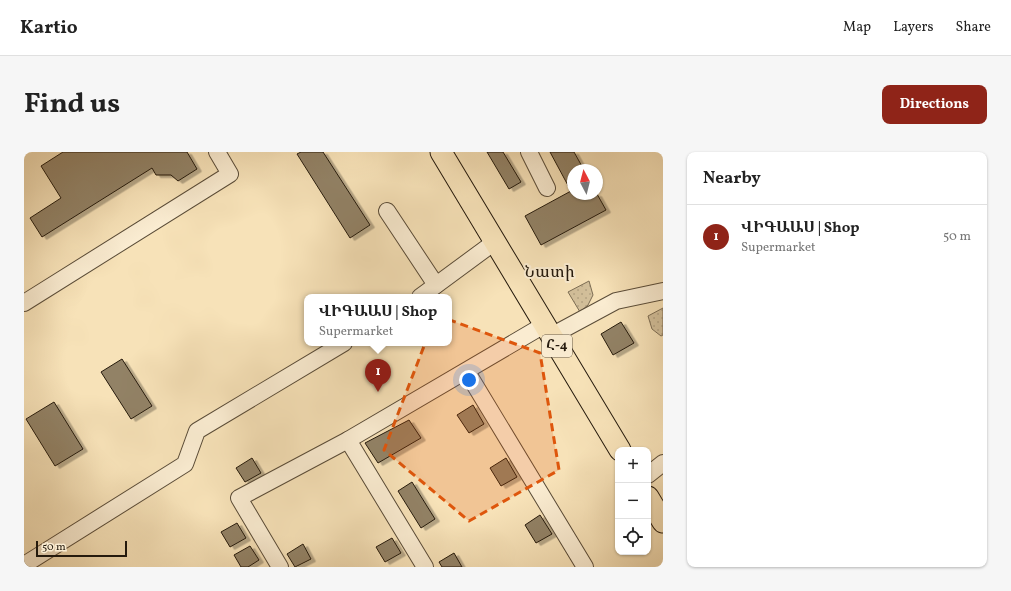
<!DOCTYPE html>
<meta charset="utf-8">
<style>
:root{--surface:#fff;--page:#f6f6f6;--text:#222;--muted:#767676;--line:#e0e0e0;--accent:#8f2418}
body{margin:0;font-family:Vollkorn,"Noto Serif Armenian",serif;background:var(--page);color:var(--text)}
.controls{position:absolute;right:12px;bottom:12px;display:grid;overflow:hidden;border-radius:8px;box-shadow:0 1px 3px #0004}
.controls button{width:36px;height:36px;display:grid;place-items:center;padding:0;border:0;border-bottom:1px solid var(--line);background:var(--surface);color:var(--text);font:20px sans-serif}
.compass{position:absolute;left:543px;top:12px;width:36px;height:36px;border-radius:50%;background:var(--surface);box-shadow:0 1px 3px #0004;rotate:353deg}
.scale{position:absolute;left:12px;bottom:10px;width:91px;box-sizing:border-box;padding-left:4px;border:2px solid #251a0d;border-top:0;font-size:11px;line-height:14px;white-space:nowrap;color:#251a0d;-webkit-text-stroke:3px #faecd1;paint-order:stroke}
.you{position:absolute;left:445px;top:228px;width:14px;height:14px;margin:-10px;border:3px solid #fff;border-radius:50%;background:#1a73e8;box-shadow:0 0 0 6px #1a73e833}
.badge{display:grid;place-items:center;width:26px;height:26px;border-radius:50%;background:var(--accent);color:#fff;font-size:13px;font-weight:700}
.pin{position:absolute;translate:-50% -33px;filter:drop-shadow(0 1px 2px #0008)}
.pin::after{content:'';position:absolute;top:21px;width:14px;height:12px;background:inherit;clip-path:polygon(0 0,100% 0,50% 100%)}
.popup{position:absolute;left:280px;top:142px;width:148px;height:52px;box-sizing:border-box;display:grid;place-content:center;border-radius:8px;background:var(--surface);filter:drop-shadow(0 1px 3px #0005);font-size:13px;white-space:nowrap;color:var(--muted)}
.popup b{font-size:15px;color:var(--text)}
.popup::after{content:'';position:absolute;left:50%;top:100%;margin-left:-8px;border:8px solid transparent;border-top-color:var(--surface)}
.list{margin:0;padding:0;list-style:none}
h2{display:flex;justify-content:space-between;align-items:center;height:52px;margin:0;padding:0 16px;font-size:17px}
h2 small{font-size:13px;font-weight:400;color:var(--muted)}
.list li{display:grid;grid-template-columns:26px 1fr auto;gap:12px;align-items:center;box-sizing:border-box;height:64px;padding:0 16px;border-top:1px solid var(--line)}
.list b{display:block;font-size:15px;white-space:nowrap}
.list p{margin:0;font-size:13px;white-space:nowrap;color:var(--muted)}
.list em{font-size:13px;font-style:normal;color:var(--muted)}
.icon{flex:none;width:22px;height:22px;fill:none;stroke:currentColor;stroke-width:2;stroke-linecap:round;stroke-linejoin:round}
.map{position:relative;flex:none;width:639px;height:415px;overflow:hidden;border-radius:8px}
header{display:flex;align-items:center;gap:24px;box-sizing:border-box;height:56px;padding:0 20px;background:var(--surface);border-bottom:1px solid var(--line)}
header strong{font-size:19px}
nav{display:flex;gap:22px;margin-inline-start:auto;font-size:14px}
.intro{display:flex;align-items:center;justify-content:space-between;box-sizing:border-box;height:96px;padding:0 24px}
h1{margin:0;font-size:28px}
.button{padding:10px 18px;border-radius:8px;background:var(--accent);color:#fff;font-size:14px;font-weight:700}
main{display:flex;gap:24px;padding:0 24px}
aside{flex:1;background:var(--surface);border-radius:8px;box-shadow:0 1px 3px #0004}
.map>svg:first-child{display:block}
</style>
<header>
<strong>Kartio</strong>
<nav><a>Map</a><a>Layers</a><a>Share</a></nav>
</header>
<div class="intro"><h1>Find us</h1><a class="button">Directions</a></div>
<main>
<div class="map">
<svg width="639" height="415" viewBox="0 0 639 415">
<defs>
<pattern id="grass-dots" width="8" height="8" patternUnits="userSpaceOnUse"><rect width="8" height="8" fill="#d3c09b"/><path d="M2 2h.1M6 6h.1" fill="none" stroke="#b5a484" stroke-width="1.8" stroke-linecap="round"/></pattern>
<filter id="shadow"><feDropShadow dx="4.5" dy="2.5" stdDeviation="0" flood-color="#0004"/></filter>
</defs>
<rect width="100%" height="100%" fill="#f7e2b8"/>
<filter id="stains"><feTurbulence type="fractalNoise" baseFrequency=".005" numOctaves="4"/><feColorMatrix values="0 0 0 0 .2 0 0 0 0 .09 0 0 0 0 .02 0 0 0 .5 -.17"/></filter>
<radialGradient id="worn" r=".72"><stop offset=".6" stop-color="#630" stop-opacity="0"/><stop offset="1" stop-color="#630" stop-opacity=".3"/></radialGradient>
<g fill="url(#grass-dots)" stroke="#7c6d54">
<path d="M565,129L569,143L564,153L556,160L544,140Z"/>
<path d="M639,156V183L637,184L628,177L624,164Z"/>
</g>
<g fill="#928266" stroke="#251a0d" filter="url(#shadow)">
<path d="M39,0H163L173,17L154,29L147,23H132L128,16L18,85L6,66L37,46L17,14Z"/>
<path d="M277,0H299L346,73L326,86L273,2Z"/>
<path d="M463,0H479L497,30L485,37Z"/>
<path d="M526,0H550L560,18H549V42H573L582,58L517,93L501,64L547,39Z"/>
<path d="M597,170L610,191L589,203L577,182Z"/>
<path d="M98,207L128,254L107,267L77,220Z"/>
<path d="M30,250L59,297L31,314L2,267Z"/>
<path d="M449,253L460,272L445,281L433,263Z"/>
<path d="M385,268L397,286L354,311L341,291Z"/>
<path d="M228,306L237,321L221,330L212,316Z"/>
<path d="M482,306L493,325L477,334L466,316Z"/>
<path d="M388,330L411,367L397,376L374,339Z"/>
<path d="M516,363L528,382L512,391L501,373Z"/>
<path d="M213,371L222,386L206,395L197,380Z"/>
<path d="M368,386L377,401L361,410L352,395Z"/>
<path d="M279,392L287,407L271,415L263,402Z"/>
<path d="M226,394L235,408L224,415H217L210,403Z"/>
<path d="M430,401L438,415H418L415,410Z"/>
</g>
<g fill="none" stroke-linecap="round" stroke-linejoin="round">
<g stroke="#5a4c38" stroke-width="18">
<g id="minor">
<path d="M505,0L523,36"/>
<path d="M363,59L412,133"/>
<path d="M396,145L472,89"/>
<path d="M0,151L206,22L193,0"/>
<path d="M527,184L592,149L639,139"/>
<path d="M443,220L561,415"/>
<path d="M324,288L401,415"/>
<path d="M624,323L639,311"/>
<path d="M0,413L161,312L173,279L320,191"/>
<path d="M256,415L215,346L324,288L520,173"/>
</g>
</g>
<g stroke="#251a0d" stroke-width="23">
<g id="major">
<path d="M417,0L596,298"/>
<path d="M624,345L639,370"/>
</g>
</g>
<use href="#minor" stroke="#faecd1" stroke-width="16"/>
<use href="#major" stroke="#f7e2b8" stroke-width="21"/>
</g>
<path fill="#de560c" fill-opacity="0.2" stroke="#de560c" stroke-width="3" stroke-dasharray="8 5" stroke-linejoin="round" d="M412,163L516,201L535,318L445,369L360,298Z"/>
<g text-anchor="middle" dominant-baseline="central" stroke-width="4" stroke-linejoin="round" paint-order="stroke">
<rect fill="#faecd1" stroke="#655948" stroke-width="1" x="518" y="183" width="30" height="22" rx="3"/>
<g font-size="13" font-weight="bold" fill="#251a0d">
<text x="533" y="194">Հ-4</text>
</g>
<g font-size="16" letter-spacing="1" fill="#251a0d" stroke="#faecd1">
<text x="526" y="121">Նատի</text>
</g>
</g>
<rect width="100%" height="100%" filter="url(#stains)"/>
<rect width="100%" height="100%" fill="url(#worn)"/>
</svg>
<div class="controls">
<button>+</button>
<button>−</button>
<button><svg class="icon" aria-label="locate" viewBox="0 0 24 24"><circle cx="12" cy="12" r="6"/><path d="M12 2v4M12 18v4M2 12h4M18 12h4"/></svg></button>
</div>
<svg class="compass" viewBox="-18 -18 36 36"><path d="M0-13l5 13h-10z" fill="#e53935"/><path d="M0 13l5-13h-10z" fill="#767676"/></svg>
<div class="scale">50 m</div>
<div class="you"></div>
<div class="pin badge" style="left:354px;top:240px">1</div>
<div class="popup"><b>ՎԻԳԱԱՍ | Shop</b>Supermarket</div>
</div>
<aside>
<h2>Nearby<small></small></h2>
<ul class="list">
<li><span class="badge">1</span><div><b>ՎԻԳԱԱՍ | Shop</b><p>Supermarket</p></div><em>50 m</em></li>
</ul>
</aside>
</main>
